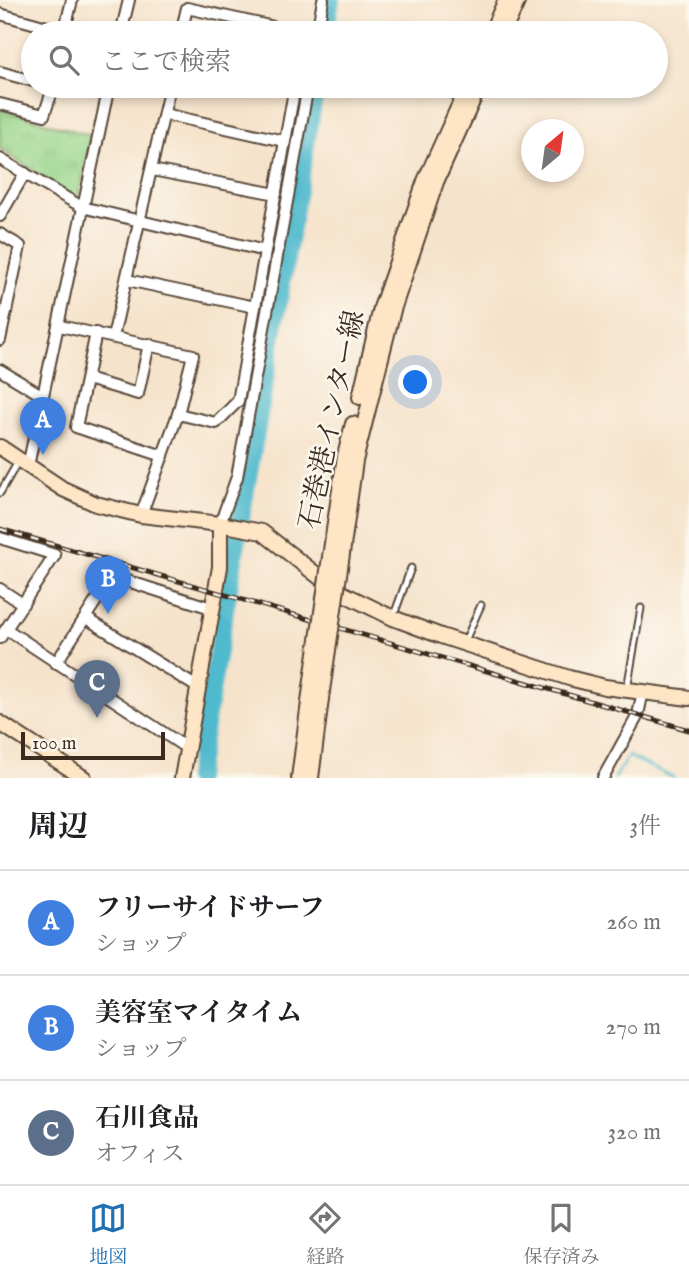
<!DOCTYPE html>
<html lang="ja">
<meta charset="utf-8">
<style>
:root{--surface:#fff;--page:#f6f6f6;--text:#202124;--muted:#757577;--line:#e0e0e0;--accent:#1f6fb2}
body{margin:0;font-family:"IM FELL English","Noto Serif JP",serif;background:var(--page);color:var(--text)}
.compass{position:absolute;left:521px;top:119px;width:63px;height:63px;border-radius:50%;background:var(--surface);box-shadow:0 4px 10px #0003;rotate:29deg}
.scale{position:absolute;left:21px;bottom:18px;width:144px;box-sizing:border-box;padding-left:7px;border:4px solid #3b2a1e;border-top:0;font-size:19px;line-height:24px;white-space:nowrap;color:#3b2a1e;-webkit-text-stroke:5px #fbf7ec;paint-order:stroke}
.you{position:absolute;left:416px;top:383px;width:24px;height:24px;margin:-18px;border:5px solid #fff;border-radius:50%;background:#1a73e8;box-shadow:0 0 0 10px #1a73e833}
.badge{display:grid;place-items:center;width:46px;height:46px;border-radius:50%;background:var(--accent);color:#fff;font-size:23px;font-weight:700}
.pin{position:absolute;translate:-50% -58px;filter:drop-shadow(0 2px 4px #0008)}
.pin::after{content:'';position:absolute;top:37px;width:24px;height:21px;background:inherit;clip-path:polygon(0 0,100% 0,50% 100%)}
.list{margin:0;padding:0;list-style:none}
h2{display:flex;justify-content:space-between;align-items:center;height:91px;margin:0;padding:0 28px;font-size:30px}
h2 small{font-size:23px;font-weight:400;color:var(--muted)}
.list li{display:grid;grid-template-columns:46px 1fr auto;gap:21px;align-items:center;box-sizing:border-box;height:105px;padding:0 28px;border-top:2px solid var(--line)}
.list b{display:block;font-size:26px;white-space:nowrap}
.list p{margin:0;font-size:23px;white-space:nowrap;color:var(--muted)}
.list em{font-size:23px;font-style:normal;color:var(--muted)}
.icon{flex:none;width:38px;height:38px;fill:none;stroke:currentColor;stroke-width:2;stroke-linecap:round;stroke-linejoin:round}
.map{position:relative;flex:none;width:689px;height:778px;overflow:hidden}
.search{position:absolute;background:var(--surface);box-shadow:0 4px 10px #0003;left:21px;right:21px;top:21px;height:77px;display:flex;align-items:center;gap:18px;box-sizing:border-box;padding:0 24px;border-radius:38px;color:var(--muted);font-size:26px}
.sheet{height:406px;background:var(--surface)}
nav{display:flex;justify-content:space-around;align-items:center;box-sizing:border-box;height:98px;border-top:2px solid var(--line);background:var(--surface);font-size:19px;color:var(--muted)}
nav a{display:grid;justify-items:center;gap:4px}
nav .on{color:var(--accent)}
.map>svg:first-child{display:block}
</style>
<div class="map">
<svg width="689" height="778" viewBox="0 0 689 778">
<defs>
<pattern id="park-tufts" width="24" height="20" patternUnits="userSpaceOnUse" patternTransform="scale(1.75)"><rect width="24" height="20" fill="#98d58a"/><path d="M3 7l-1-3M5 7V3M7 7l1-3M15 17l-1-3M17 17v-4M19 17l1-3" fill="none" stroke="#84b777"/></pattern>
</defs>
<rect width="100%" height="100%" fill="#fbf7ec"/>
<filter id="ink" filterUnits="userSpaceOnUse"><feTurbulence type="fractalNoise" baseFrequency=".0143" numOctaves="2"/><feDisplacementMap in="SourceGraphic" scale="14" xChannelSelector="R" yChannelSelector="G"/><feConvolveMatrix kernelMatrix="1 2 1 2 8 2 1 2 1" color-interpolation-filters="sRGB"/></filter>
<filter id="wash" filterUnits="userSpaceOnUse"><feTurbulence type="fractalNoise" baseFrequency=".00686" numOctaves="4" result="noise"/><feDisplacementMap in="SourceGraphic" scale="28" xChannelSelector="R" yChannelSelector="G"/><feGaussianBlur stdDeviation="1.57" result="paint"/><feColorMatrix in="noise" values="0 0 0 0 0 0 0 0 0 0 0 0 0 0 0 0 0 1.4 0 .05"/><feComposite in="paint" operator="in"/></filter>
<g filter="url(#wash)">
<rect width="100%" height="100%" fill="#f6e3cb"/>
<path fill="url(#park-tufts)" stroke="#6a8054" stroke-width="2" d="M0,109L92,136L78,196L75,198L0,149Z"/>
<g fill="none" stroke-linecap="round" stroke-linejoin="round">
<path stroke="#50bacd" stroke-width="2.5" d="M615,778L628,756L674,778"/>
<g stroke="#50bacd" stroke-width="18">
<path d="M325,33L331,0"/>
<path d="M196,778L316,86"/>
</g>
</g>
</g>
<g filter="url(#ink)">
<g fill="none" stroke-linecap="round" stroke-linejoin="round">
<g stroke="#574638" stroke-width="9">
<g id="lane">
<path d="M0,493L19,460"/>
<path d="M394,615L411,568"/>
<path d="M465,641L481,605"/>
<path d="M627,689L641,608"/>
</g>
</g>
<g stroke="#574638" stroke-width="14">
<g id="street">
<path d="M0,14L69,33"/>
<path d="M64,33L72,0"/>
<path d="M121,33L129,0"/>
<path d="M181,33L187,8L301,33"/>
<path d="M317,33L323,0"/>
<path d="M0,72L33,81"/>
<path d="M0,104L44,115L54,86"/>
<path d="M164,114L284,141"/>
<path d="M0,159L82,207L265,251"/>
<path d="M152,170L276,194"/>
<path d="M0,216L25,173"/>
<path d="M0,234L20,246L0,340"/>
<path d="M127,280L255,307"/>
<path d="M60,326L193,355L178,414L141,515"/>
<path d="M96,333L76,427L163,456"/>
<path d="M113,337L170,86"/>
<path d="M0,370L43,396"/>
<path d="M87,379L138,394L149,344"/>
<path d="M178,414L216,423L238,401L295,86"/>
<path d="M28,466L109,86"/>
<path d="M220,524L237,477L308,86"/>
<path d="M0,538L55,555L0,638"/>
<path d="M0,589L23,604"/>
<path d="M86,618L197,687"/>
<path d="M6,629L188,749"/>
<path d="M56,663L112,576L211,608"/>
<path d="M603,778L638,715L643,691"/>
</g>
</g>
<g stroke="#574638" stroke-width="18">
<g id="secondary">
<path d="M491,33L506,0"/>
<path d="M503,33L518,0"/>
<path d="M360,397L381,308L425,181L468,86"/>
<path d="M0,447L63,489L96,504L141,515L220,524L262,532L336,590L393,618L441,636L569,678L605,687L689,698"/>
<path d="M330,557L345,456L353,424"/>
<path d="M341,561L355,461L393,310L436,182L479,86"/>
<path d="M0,723L84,778"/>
<path d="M182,778L220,567V524"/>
<path d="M299,778L311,687"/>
<path d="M311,778L322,691"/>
</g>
</g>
<use href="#lane" stroke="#fff" stroke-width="5"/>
<use href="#street" stroke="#fff" stroke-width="10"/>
<use href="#secondary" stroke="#fee5c5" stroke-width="14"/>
<g stroke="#3b2a1e" stroke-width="5">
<path id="rail" d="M0,529L689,730"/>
</g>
<use href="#rail" stroke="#fbf7ec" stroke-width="2.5" stroke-dasharray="8" stroke-linecap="butt"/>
<g stroke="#574638" stroke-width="18" stroke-linecap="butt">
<g id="secondary-bridge">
<path d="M311,687L330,557"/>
<path d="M322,691L341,561"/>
</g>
</g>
<use href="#secondary-bridge" stroke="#fee5c5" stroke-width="14"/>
</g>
</g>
<g text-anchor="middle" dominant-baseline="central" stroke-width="5" stroke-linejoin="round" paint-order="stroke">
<g font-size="28" fill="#3b2a1e" stroke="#fbf7ec">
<text transform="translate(333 420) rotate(-78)">石巻港インター線</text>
</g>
</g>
</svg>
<svg class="compass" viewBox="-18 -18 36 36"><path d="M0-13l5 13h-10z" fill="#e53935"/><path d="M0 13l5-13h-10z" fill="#757577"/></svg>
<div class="scale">100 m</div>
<div class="you"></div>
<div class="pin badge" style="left:43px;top:455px;background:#3f7fe0">A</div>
<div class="pin badge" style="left:108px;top:614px;background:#3f7fe0">B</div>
<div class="pin badge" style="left:97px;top:718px;background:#5c6f8a">C</div>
<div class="search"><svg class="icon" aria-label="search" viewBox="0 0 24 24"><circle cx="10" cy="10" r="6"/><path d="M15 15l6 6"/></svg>ここで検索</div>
</div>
<section class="sheet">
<h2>周辺<small>3件</small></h2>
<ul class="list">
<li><span class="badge" style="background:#3f7fe0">A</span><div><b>フリーサイドサーフ</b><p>ショップ</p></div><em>260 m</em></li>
<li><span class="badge" style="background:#3f7fe0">B</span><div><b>美容室マイタイム</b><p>ショップ</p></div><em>270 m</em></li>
<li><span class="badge" style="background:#5c6f8a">C</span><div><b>石川食品</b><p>オフィス</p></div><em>320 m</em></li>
</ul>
</section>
<nav>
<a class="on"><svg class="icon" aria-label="map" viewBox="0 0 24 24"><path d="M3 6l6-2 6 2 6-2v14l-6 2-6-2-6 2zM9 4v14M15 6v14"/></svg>地図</a>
<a><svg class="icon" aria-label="directions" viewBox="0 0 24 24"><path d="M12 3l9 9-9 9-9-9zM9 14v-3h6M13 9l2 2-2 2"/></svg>経路</a>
<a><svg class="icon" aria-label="saved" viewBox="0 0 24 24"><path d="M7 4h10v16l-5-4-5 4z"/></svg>保存済み</a>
</nav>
